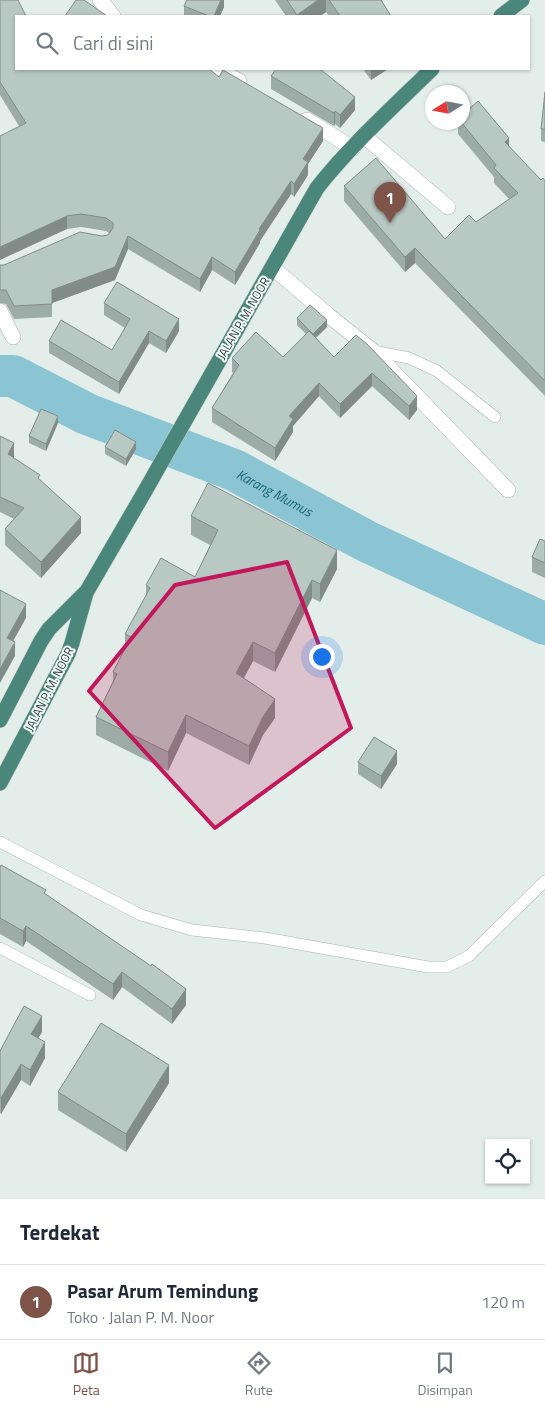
<!DOCTYPE html>
<html lang="id">
<meta charset="utf-8">
<style>
:root{--surface:#fff;--page:#f2f2f3;--text:#1f2937;--muted:#747a83;--line:#e0e1e3;--accent:#7e5348}
body{margin:0;font-family:"Titillium Web",sans-serif;background:var(--page);color:var(--text)}
.controls{position:absolute;right:15px;bottom:15px;display:grid;overflow:hidden;border-radius:0px;box-shadow:0 1px 4px #0004}
.controls button{width:45px;height:45px;display:grid;place-items:center;padding:0;border:0;border-bottom:1px solid var(--line);background:var(--surface);color:var(--text);font:25px sans-serif}
.compass{position:absolute;left:425px;top:85px;width:45px;height:45px;border-radius:50%;background:var(--surface);box-shadow:0 1px 4px #0004;rotate:259deg}
.you{position:absolute;left:321px;top:656px;width:18px;height:18px;margin:-12px;border:4px solid #fff;border-radius:50%;background:#1a73e8;box-shadow:0 0 0 8px #1a73e833}
.badge{display:grid;place-items:center;width:32px;height:32px;border-radius:50%;background:var(--accent);color:#fff;font-size:16px;font-weight:700}
.pin{position:absolute;translate:-50% -41px;filter:drop-shadow(0 1px 2px #0008)}
.pin::after{content:'';position:absolute;top:26px;width:18px;height:15px;background:inherit;clip-path:polygon(0 0,100% 0,50% 100%)}
.list{margin:0;padding:0;list-style:none}
h2{display:flex;justify-content:space-between;align-items:center;height:65px;margin:0;padding:0 20px;font-size:21px}
h2 small{font-size:16px;font-weight:400;color:var(--muted)}
.list li{display:grid;grid-template-columns:32px 1fr auto;gap:15px;align-items:center;box-sizing:border-box;height:75px;padding:0 20px;border-top:1px solid var(--line)}
.list b{display:block;font-size:19px;white-space:nowrap}
.list p{margin:0;font-size:16px;white-space:nowrap;color:var(--muted)}
.list em{font-size:16px;font-style:normal;color:var(--muted)}
.icon{flex:none;width:28px;height:28px;fill:none;stroke:currentColor;stroke-width:2;stroke-linecap:round;stroke-linejoin:round}
.map{position:relative;flex:none;width:545px;height:1199px;overflow:hidden}
.search{position:absolute;background:var(--surface);box-shadow:0 1px 4px #0004;left:15px;right:15px;top:15px;height:55px;display:flex;align-items:center;gap:12px;box-sizing:border-box;padding:0 18px;border-radius:0px;color:var(--muted);font-size:19px}
.sheet{height:140px;background:var(--surface)}
nav{display:flex;justify-content:space-around;align-items:center;box-sizing:border-box;height:70px;border-top:1px solid var(--line);background:var(--surface);font-size:14px;color:var(--muted)}
nav a{display:grid;justify-items:center;gap:2px}
nav .on{color:var(--accent)}
.map>svg:first-child{display:block}
</style>
<div class="map">
<svg width="545" height="1199" viewBox="0 0 545 1199">
<rect width="100%" height="100%" fill="#e3ede9"/>
<g fill="none" stroke-linecap="round" stroke-linejoin="round">
<path stroke="#8bc4d2" stroke-width="42" id="s1" d="M0,376H13L87,414L234,470L368,542L545,624"/>
<g stroke="#a6b5b0" stroke-width="12">
<g id="service">
<path d="M373,351L409,358L437,371L495,417"/>
<path d="M0,842L141,915L192,930L265,938L428,967H447L469,956L545,881"/>
<path d="M0,948L90,995"/>
</g>
</g>
<g stroke="#a6b5b0" stroke-width="16">
<g id="minor">
<path d="M100,0L113,16"/>
<path d="M215,69L239,81"/>
<path d="M307,120L353,148"/>
<path d="M364,136L448,207"/>
<path d="M272,267L328,315L373,351L508,490"/>
<path d="M0,311L13,337"/>
</g>
</g>
<g stroke="#c1c9c7" stroke-width="16">
<g id="trunk">
<path d="M501,16L522,0"/>
<path d="M0,720L41,641L49,629L87,591L145,491L317,188C351,145 393,107 432,69"/>
<path d="M0,783L68,654L72,643L86,593"/>
</g>
</g>
<use href="#service" stroke="#fff" stroke-width="11"/>
<use href="#minor" stroke="#fff" stroke-width="15"/>
<use href="#trunk" stroke="#4b867a" stroke-width="15"/>
</g>
<g fill="#9eaca7">
<path d="M0,0L16,69L219,77L323,141L308,164V175L294,197L291,194L260,241V243L235,285L212,270L200,292L128,249L115,280L52,303V317L14,319L6,304L0,303V265H4L102,236L108,235L109,233L106,231L81,227L67,229L19,126L0,95Z"/>
<path d="M224,0V7L220,16H184V6Z"/>
<path d="M275,0H381L391,16H329L326,12L320,16H286Z"/>
<path d="M363,69H388L371,80Z"/>
<path d="M271,76L355,110L340,128L335,124L334,126L271,89Z"/>
<path d="M545,92V142L541,141V129Z"/>
<path d="M458,122H462L509,147L541,180L545,181V396L415,263L405,272L344,201V186L445,239L476,222L509,199L494,183V177L458,134Z"/>
<path d="M104,303L179,331L166,353L149,343L119,394L49,353V341L112,350L125,328L104,315Z"/>
<path d="M297,318L327,327L316,338L334,357L356,335L417,410L409,420L372,386L340,418L319,396L293,426V432L275,461L212,422V408L233,373L232,372V358L283,357L306,334L297,325Z"/>
<path d="M58,423L46,451L29,443V436Z"/>
<path d="M0,436L14,458L40,480L81,533L41,578L5,545V529L14,519L0,512Z"/>
<path d="M105,447L136,449L126,466L105,454Z"/>
<path d="M191,516L337,569L320,602L312,598L275,672L253,661L244,678L275,718L263,735L249,765L186,733L168,771L96,735V717L113,681V672L125,647V634L146,596V585L195,577L210,545L191,535Z"/>
<path d="M545,541V578L532,572V557Z"/>
<path d="M358,762L397,764L381,789L358,774Z"/>
<path d="M0,867L46,894L186,1005L172,1024L122,987L113,1000L26,941L23,947L0,934Z"/>
<path d="M42,1032L38,1038L45,1058L30,1086L21,1080L1,1114L0,1113V1051Z"/>
<path d="M169,1083L126,1152L58,1110V1092Z"/>
</g>
<g fill="#818c88">
<path d="M221,0H224V7L220,16H214Z"/>
<path d="M318,0H326V12L320,16H297V15Z"/>
<path d="M371,69H388L371,80Z"/>
<path d="M355,97V110L340,128V115Z"/>
<path d="M335,111V124L334,126V113Z"/>
<path d="M323,128V141L308,164V175L294,197V184L303,159Z"/>
<path d="M509,138V153L505,142Z"/>
<path d="M291,181V194L260,241V243L235,285V272L259,229Z"/>
<path d="M67,216V229L0,260V247Z"/>
<path d="M128,236V249L115,280L52,303V290Z"/>
<path d="M415,248V263L405,272V257Z"/>
<path d="M212,257V270L200,292V279Z"/>
<path d="M179,319V331L166,353V341Z"/>
<path d="M327,320V327L313,340V334Z"/>
<path d="M149,331V343L119,394V382Z"/>
<path d="M372,373V386L340,418V404Z"/>
<path d="M319,383V396L293,426V432L275,461V448L289,416Z"/>
<path d="M417,396V410L409,420V406Z"/>
<path d="M58,416V423L46,451V444Z"/>
<path d="M136,442V449L126,466V459Z"/>
<path d="M14,443V459L8,454Z"/>
<path d="M81,517V533L41,578V562Z"/>
<path d="M337,550V569L320,602V584Z"/>
<path d="M312,580V598L275,672V653Z"/>
<path d="M26,604V618L7,652V638Z"/>
<path d="M15,642V656L0,683V669Z"/>
<path d="M253,642V661L236,692V673Z"/>
<path d="M275,699V718L263,735L249,765V746L263,717Z"/>
<path d="M186,715V733L168,771V752Z"/>
<path d="M397,751V764L381,789V776Z"/>
<path d="M26,926V941L23,947V931Z"/>
<path d="M122,972V987L113,1000V984Z"/>
<path d="M186,989V1005L172,1024V1009Z"/>
<path d="M42,1016V1032L31,1050V1034Z"/>
<path d="M45,1042V1058L30,1086V1070Z"/>
<path d="M21,1064V1080L1,1114V1098Z"/>
<path d="M169,1065V1083L126,1152V1134Z"/>
</g>
<g fill="#b8c8c2" stroke="#818c88">
<path d="M0,0H18L26,16H16V69H209L219,77L223,70L323,128L303,159L308,162L294,184L291,181L259,229L260,230L235,272L212,257L200,279L128,236L115,267L52,290V304L14,306L6,290H0V265H4L80,232L102,236L108,235L113,228V223L106,218L81,214L67,216L0,247V136L26,123L0,82Z"/>
<path d="M76,0H84L107,16H65Z"/>
<path d="M187,0H221L214,16H209L184,6Z"/>
<path d="M287,0H318L297,15Z"/>
<path d="M329,0H381L391,16H340Z"/>
<path d="M276,69H320L355,97L340,115L335,111L334,113L271,76Z"/>
<path d="M545,92V129H541Z"/>
<path d="M478,101L509,138L505,142L541,180L543,178L545,181V381L415,248L405,257L344,186L376,158L445,239L469,215L476,222L518,193L494,168L496,165L461,122H462V115Z"/>
<path d="M117,282L179,319L166,341L149,331L119,382L49,341L61,320L112,350L130,319L104,303Z"/>
<path d="M310,305L327,320L313,334L297,318Z"/>
<path d="M309,331L334,357L356,335L367,344L417,396L409,406L372,373L340,404L319,383L289,416L293,419L275,448L212,408L239,365L232,358L256,332L283,357Z"/>
<path d="M41,409L58,416L46,444L29,436Z"/>
<path d="M115,430L136,442L126,459L105,447Z"/>
<path d="M0,436L14,443L8,454L40,475L38,478L81,517L41,562L5,529L24,508L0,497Z"/>
<path d="M208,483L337,550L320,584L312,580L275,653L253,642L236,673L275,699L263,717L249,746L186,715L168,752L96,717L117,674L113,672L131,637L125,634L150,588L146,585L161,558L195,577L218,530L191,516Z"/>
<path d="M540,539L545,541V563L532,557Z"/>
<path d="M0,590L26,604L7,638L15,642L0,669Z"/>
<path d="M374,737L397,751L381,776L358,762Z"/>
<path d="M1,865L46,890L44,893L151,966L152,964L186,989L172,1009L122,972L113,984L26,926L23,931L0,918V867Z"/>
<path d="M24,1006L42,1016L31,1034L45,1042L30,1070L21,1064L1,1098H0V1051Z"/>
<path d="M101,1023L169,1065L126,1134L58,1092Z"/>
</g>
<path fill="#c2185b" fill-opacity="0.2" stroke="#c2185b" stroke-width="4" stroke-linejoin="round" d="M287,562L351,728L215,828L89,691L175,585Z"/>
<g text-anchor="middle" dominant-baseline="central" stroke-width="4" stroke-linejoin="round" paint-order="stroke">
<g font-size="12" fill="#233e38" stroke="#f4f9f7">
<text transform="translate(243 318) rotate(-60)">JALAN P. M. NOOR</text>
<text transform="translate(49 689) rotate(-63)">JALAN P. M. NOOR</text>
</g>
<g font-size="14" font-style="italic" fill="#1c677a" stroke="#f4f9f7">
<text stroke="none"><textPath href="#s1" startOffset="300">Karang Mumus</textPath></text>
</g>
</g>
</svg>
<div class="controls">
<button><svg class="icon" aria-label="locate" viewBox="0 0 24 24"><circle cx="12" cy="12" r="6"/><path d="M12 2v4M12 18v4M2 12h4M18 12h4"/></svg></button>
</div>
<svg class="compass" viewBox="-18 -18 36 36"><path d="M0-13l5 13h-10z" fill="#e53935"/><path d="M0 13l5-13h-10z" fill="#747a83"/></svg>
<div class="you"></div>
<div class="pin badge" style="left:390px;top:223px">1</div>
<div class="search"><svg class="icon" aria-label="search" viewBox="0 0 24 24"><circle cx="10" cy="10" r="6"/><path d="M15 15l6 6"/></svg>Cari di sini</div>
</div>
<section class="sheet">
<h2>Terdekat<small></small></h2>
<ul class="list">
<li><span class="badge">1</span><div><b>Pasar Arum Temindung</b><p>Toko · Jalan P. M. Noor</p></div><em>120 m</em></li>
</ul>
</section>
<nav>
<a class="on"><svg class="icon" aria-label="map" viewBox="0 0 24 24"><path d="M3 6l6-2 6 2 6-2v14l-6 2-6-2-6 2zM9 4v14M15 6v14"/></svg>Peta</a>
<a><svg class="icon" aria-label="directions" viewBox="0 0 24 24"><path d="M12 3l9 9-9 9-9-9zM9 14v-3h6M13 9l2 2-2 2"/></svg>Rute</a>
<a><svg class="icon" aria-label="saved" viewBox="0 0 24 24"><path d="M7 4h10v16l-5-4-5 4z"/></svg>Disimpan</a>
</nav>
